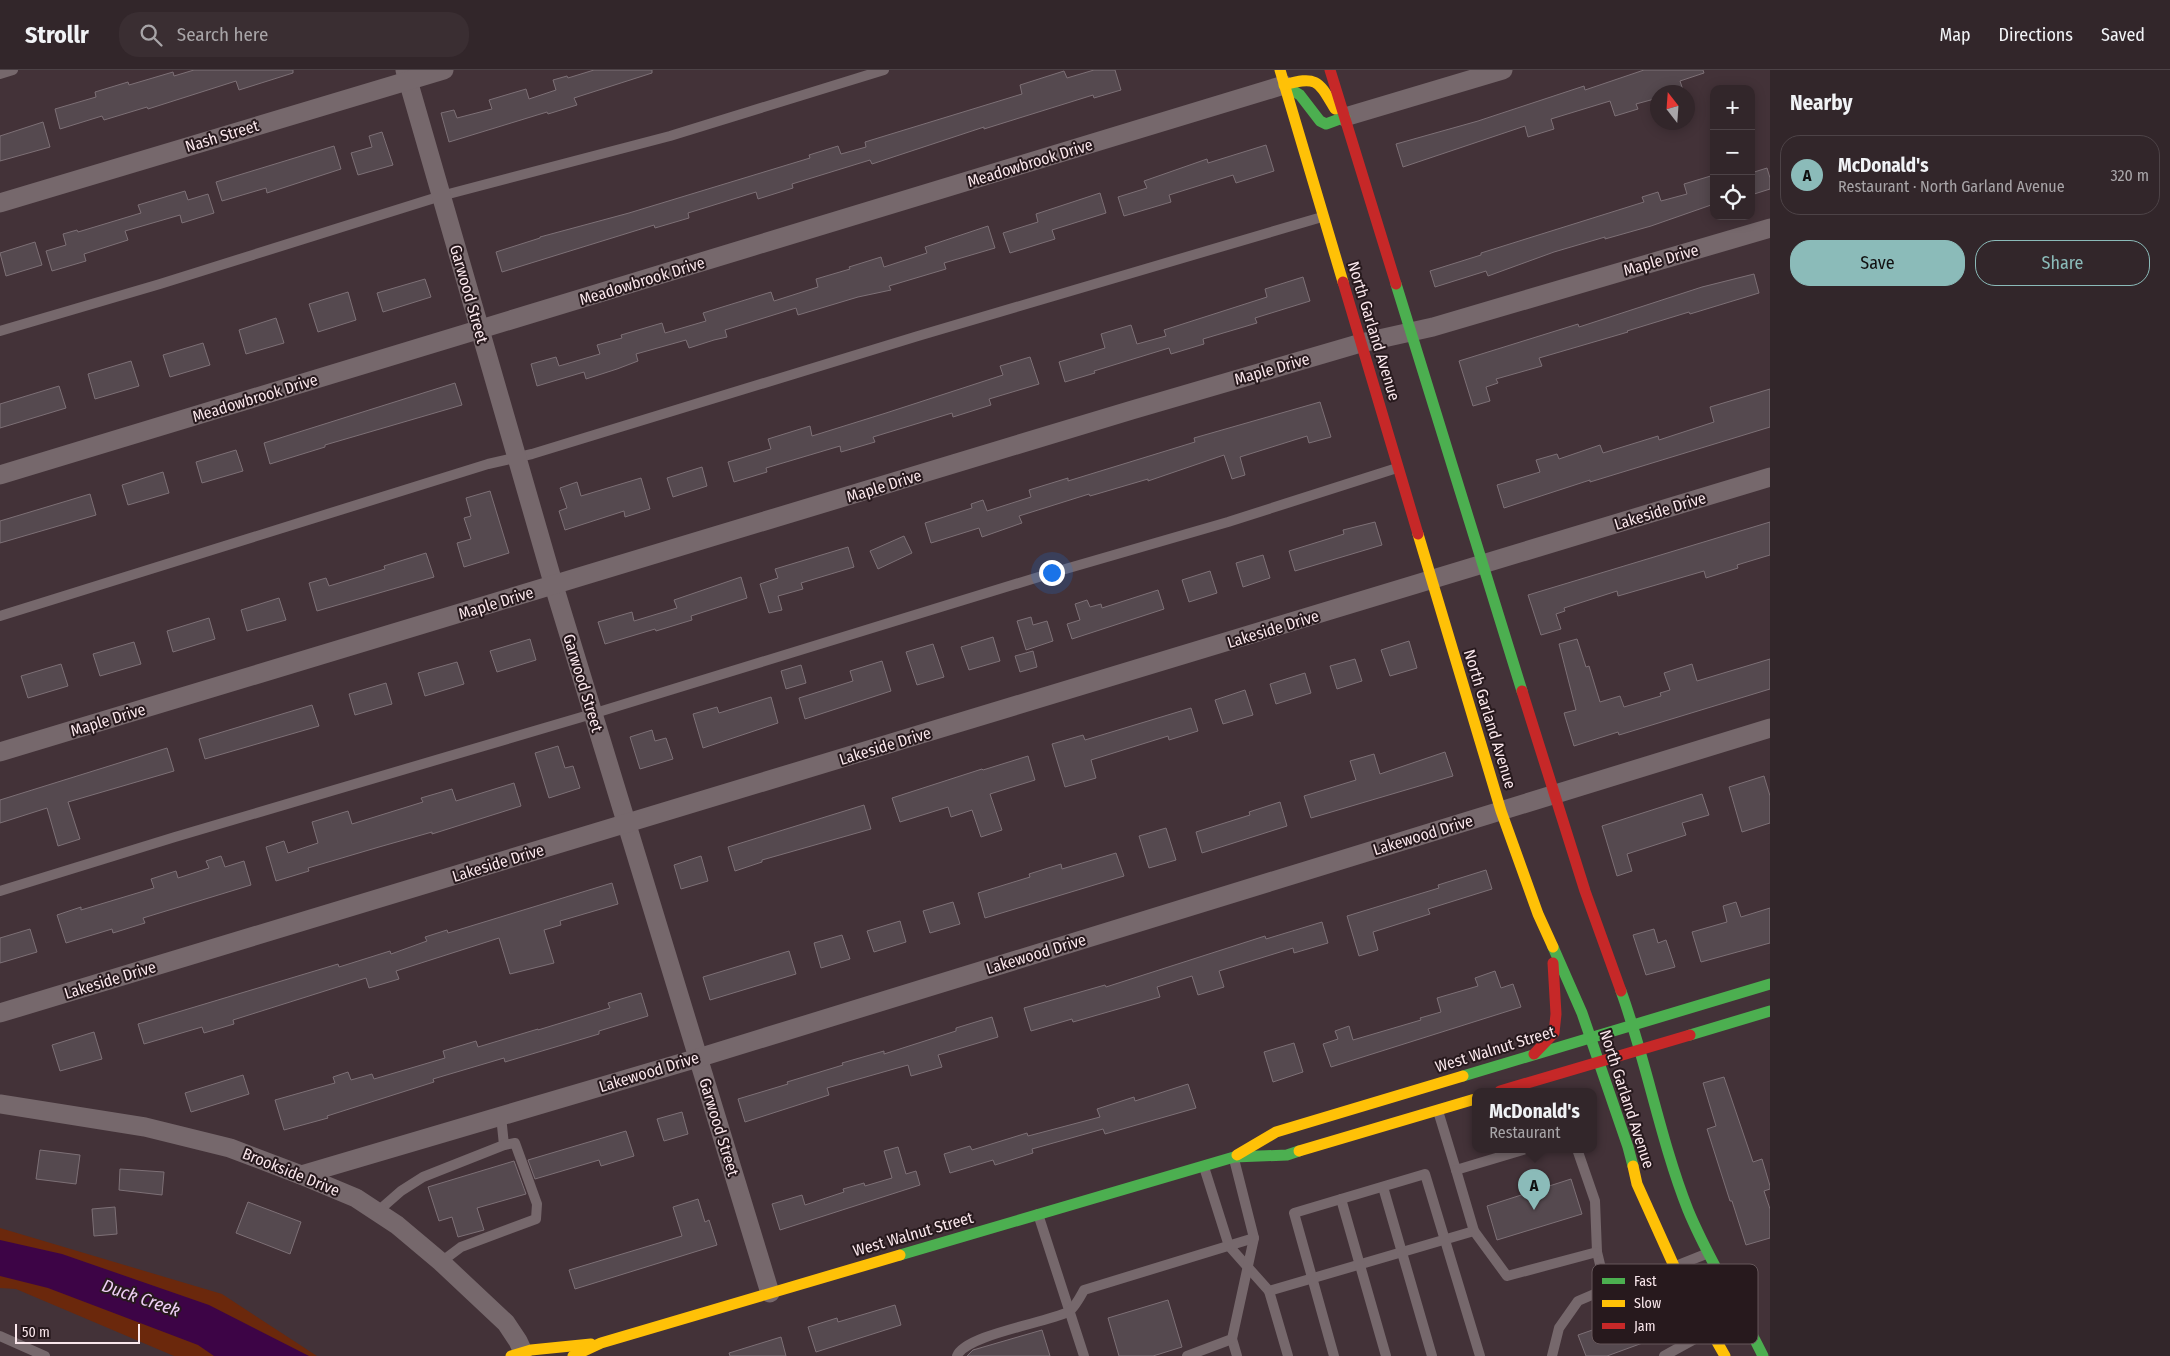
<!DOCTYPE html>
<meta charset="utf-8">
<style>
:root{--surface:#32262a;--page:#3a2e32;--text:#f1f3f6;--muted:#a8a5a8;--line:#4d4347;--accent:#8bbbb9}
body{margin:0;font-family:"Fira Sans Condensed",sans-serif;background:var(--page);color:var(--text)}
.controls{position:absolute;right:15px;top:15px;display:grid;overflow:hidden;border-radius:10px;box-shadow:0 2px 12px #0003}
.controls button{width:45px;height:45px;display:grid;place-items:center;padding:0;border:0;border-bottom:1px solid var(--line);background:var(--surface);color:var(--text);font:25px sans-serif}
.compass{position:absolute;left:1650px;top:15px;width:45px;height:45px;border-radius:50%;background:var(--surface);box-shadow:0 2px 12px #0003;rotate:343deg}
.scale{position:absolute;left:15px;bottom:12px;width:125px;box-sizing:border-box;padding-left:5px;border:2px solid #fae7ec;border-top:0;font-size:14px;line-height:18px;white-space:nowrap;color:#fae7ec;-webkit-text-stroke:4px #27191d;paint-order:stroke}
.you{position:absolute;left:1051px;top:502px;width:18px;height:18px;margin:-12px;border:4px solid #fff;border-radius:50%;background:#1a73e8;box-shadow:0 0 0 8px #1a73e833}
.badge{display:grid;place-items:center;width:32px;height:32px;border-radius:50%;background:var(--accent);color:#111;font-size:16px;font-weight:700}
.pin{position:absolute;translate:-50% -41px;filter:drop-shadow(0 1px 2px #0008)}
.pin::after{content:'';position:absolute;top:26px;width:18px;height:15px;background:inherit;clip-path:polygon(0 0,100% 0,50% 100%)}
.popup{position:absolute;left:1472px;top:1018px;width:125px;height:65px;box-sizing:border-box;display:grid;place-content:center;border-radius:10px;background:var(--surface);filter:drop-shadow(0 1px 4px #0005);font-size:16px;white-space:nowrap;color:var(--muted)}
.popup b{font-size:19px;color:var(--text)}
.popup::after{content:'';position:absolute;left:50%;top:100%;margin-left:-10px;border:10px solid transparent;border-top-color:var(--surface)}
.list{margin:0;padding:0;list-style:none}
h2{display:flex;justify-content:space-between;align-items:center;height:65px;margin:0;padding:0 20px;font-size:21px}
h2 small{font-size:16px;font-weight:400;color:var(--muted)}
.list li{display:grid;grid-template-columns:32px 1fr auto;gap:15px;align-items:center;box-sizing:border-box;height:80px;margin:0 10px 10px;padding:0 10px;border:1px solid var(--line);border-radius:20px}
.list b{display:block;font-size:19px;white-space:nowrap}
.list p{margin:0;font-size:16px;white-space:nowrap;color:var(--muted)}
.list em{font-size:16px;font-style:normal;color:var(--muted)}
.actions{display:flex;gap:10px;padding:15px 20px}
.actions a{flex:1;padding:11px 0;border:1px solid var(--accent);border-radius:20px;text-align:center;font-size:18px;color:var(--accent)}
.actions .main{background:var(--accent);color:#111}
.icon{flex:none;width:28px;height:28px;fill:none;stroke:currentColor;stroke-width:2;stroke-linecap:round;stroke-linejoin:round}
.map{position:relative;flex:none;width:1770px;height:1286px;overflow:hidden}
header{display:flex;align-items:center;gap:30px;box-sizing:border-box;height:70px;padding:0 25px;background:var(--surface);border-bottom:1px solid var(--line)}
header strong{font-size:24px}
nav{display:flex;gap:28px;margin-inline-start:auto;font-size:18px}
.search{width:350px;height:45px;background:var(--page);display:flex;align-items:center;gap:12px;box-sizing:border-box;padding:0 18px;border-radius:20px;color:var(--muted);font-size:19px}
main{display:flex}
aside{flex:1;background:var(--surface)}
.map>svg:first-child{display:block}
</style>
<header>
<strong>Strollr</strong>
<div class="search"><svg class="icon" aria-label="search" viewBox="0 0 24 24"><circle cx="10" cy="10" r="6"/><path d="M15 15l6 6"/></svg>Search here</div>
<nav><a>Map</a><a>Directions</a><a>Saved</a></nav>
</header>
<main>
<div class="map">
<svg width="1770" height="1286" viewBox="0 0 1770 1286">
<rect width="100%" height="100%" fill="#433238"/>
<path fill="#6b280c" d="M0,1158L222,1224L317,1286H174L16,1219L0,1218Z"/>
<path fill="#3d0446" d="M0,1170L62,1184L209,1235L309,1286H214L198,1275L48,1218L0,1206Z"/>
<g fill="#55494f" stroke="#7d7076">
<path d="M194,0H293V3L239,20L236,11L148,39L147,37L104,50L102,46L60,59L55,39L96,27L95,22L128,12L129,15L173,2L174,6Z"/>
<path d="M594,0H652V3L574,28L577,35L548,44L547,42L449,72L441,43L454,40L457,48L492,39L489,30L526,19L529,29L556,20L553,10L567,6L568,8Z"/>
<path d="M1094,0H1115L1121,20L1094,28L1093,25L984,59V57L872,94L870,90L792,114L793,118L758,129L756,122L688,143L689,148L655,158L654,155L502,202L496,182L540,168V167L629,143L810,88L809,85L838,76L841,84L866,77L865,72L1022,24L1020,15L1064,1L1067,8Z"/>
<path d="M1644,0H1703L1704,3L1680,11L1683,20L1674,22H1658V28L1636,34L1638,39L1615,46L1610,31L1551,49L1554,59L1528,67L1525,56L1403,97L1396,74L1478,51L1584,16L1585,20Z"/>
<path d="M43,52L50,77L0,91V66Z"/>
<path d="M382,62L393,95L358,105L351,83L372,77L369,66Z"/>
<path d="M1266,75L1274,101L1236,113L1233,105L1169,125L1171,132L1124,146L1118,127L1147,118L1144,111L1207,89L1208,93Z"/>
<path d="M334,76L341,99L267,123L266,118L222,131L216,112Z"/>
<path d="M1767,98L1770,108V119L1751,125V103Z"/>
<path d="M1714,105V134L1651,156L1605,169V167L1554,182L1488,206L1486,201L1435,217L1430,201L1481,185V183L1644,132L1642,127L1658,122L1661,131L1687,124L1684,114Z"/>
<path d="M185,121L188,130L208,124L214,143L182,153L180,145L125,161L128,170L84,184L86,191L52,201L46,181L66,175L63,164L77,160L78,162L141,143L138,135Z"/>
<path d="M1100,123L1106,143L1052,160L1055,169L1010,183L1003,163L1038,152L1036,144Z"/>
<path d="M988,156L995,178L944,193L946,199L889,216L891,220L858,227L798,245L796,238L725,260L727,267L714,270L689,278L686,270L636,284L638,291L617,299L586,309L584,302L537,316L531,294L556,287L559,296L600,284L597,275L622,268L621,265L662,253L665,263L706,251L703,243L771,222L774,231L818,217L816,209L850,199L849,197L881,187L884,197L927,183L925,177Z"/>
<path d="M35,172L42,195L6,206L0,183Z"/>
<path d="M1754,204L1759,223L1690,244L1689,242L1627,261L1628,262L1539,288L1542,296L1496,309L1498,313L1486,317L1490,331L1473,336L1459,291L1578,254L1579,257L1702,217Z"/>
<path d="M1303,207L1310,231L1255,248L1257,253L1203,269L1204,274L1171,284L1169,278L1094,301L1095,303L1065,312L1059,292L1105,278L1101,264L1131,255L1137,274L1166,266L1164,260L1267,227L1265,219Z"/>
<path d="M425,209L431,227L383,242L377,223Z"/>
<path d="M348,222L356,250L318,262L309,234Z"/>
<path d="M276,248L284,273L246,284L239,260Z"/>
<path d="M203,273L210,295L170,307L163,285Z"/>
<path d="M1030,287L1039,314L989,329L991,335L953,347L952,343L873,367L875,372L841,382L840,376L766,398L767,402L734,412L728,392L771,379L768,369L810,356L812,366L886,343L1003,305L1000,296Z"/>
<path d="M131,291L139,316L95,329L88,304Z"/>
<path d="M455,313L462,335L325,375V377L270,394L264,373Z"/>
<path d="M59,316L66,338L0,358V334Z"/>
<path d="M1770,319V357L1590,412V410L1504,438L1497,415L1540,402L1536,390L1557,384L1559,389L1600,375L1603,383L1658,366L1659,370L1714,352L1710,337Z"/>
<path d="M1320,332L1331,367L1309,373L1307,366L1240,387L1245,405L1232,409L1224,385L1148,411V409L1090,426L1089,424L1019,446L1022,453L982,467L979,458L931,473L925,453L972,438L971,434L983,430L987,441L1031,427L1029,420L1068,408V411L1195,372L1194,368Z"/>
<path d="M236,380L243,401L202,413L196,392Z"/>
<path d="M702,397L707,416L673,427L667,408Z"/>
<path d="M163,402L169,423L128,435L122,415Z"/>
<path d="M641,408L650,439L625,447L624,441L565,460L559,441L567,438L560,418L577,412L581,426Z"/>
<path d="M490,421L509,483L464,497L457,473L471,469L464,448L471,446L466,428Z"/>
<path d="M90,424L96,445L0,473V451Z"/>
<path d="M1375,452L1382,475L1295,501L1289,481L1344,464L1343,460Z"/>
<path d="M1770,452V485L1737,495L1738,498L1706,508L1704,501L1618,526L1617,521L1564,538L1565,541L1556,544L1561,559L1541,565L1528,525Z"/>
<path d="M904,466L912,483L878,499L870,481Z"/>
<path d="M848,477L854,497L801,513L803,519L778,526L782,540L769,543L760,514L778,508L775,499Z"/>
<path d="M426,483L434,507L317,541L309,513L326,508L329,516L385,499L384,496Z"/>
<path d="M1263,485L1270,508L1243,517L1236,493Z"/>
<path d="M1210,501L1217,523L1189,532L1182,510Z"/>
<path d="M741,507L747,528L691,546L692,550L656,561L655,559L605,574L598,552L632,542L634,551L677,538L674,530Z"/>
<path d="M1158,520L1164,539L1072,569L1067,554L1080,550L1075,534L1087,530L1090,537L1101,534L1102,538Z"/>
<path d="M279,528L286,550L247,561L241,540Z"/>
<path d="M1031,547L1033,555L1047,551L1053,571L1026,580L1017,551Z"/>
<path d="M209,548L215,569L173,582L167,561Z"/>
<path d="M993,567L1000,591L969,600L961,577Z"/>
<path d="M530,569L536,590L497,602L490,581Z"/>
<path d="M1577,569L1586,597L1589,596L1600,632L1620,626L1624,637L1661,626L1660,623L1670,620L1664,603L1692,594L1697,611L1770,589V619L1619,665L1618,662L1574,676L1564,643L1576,640L1559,574Z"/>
<path d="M1409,571L1417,598L1390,606L1381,580Z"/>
<path d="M134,572L141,594L100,606L93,584Z"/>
<path d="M933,574L944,607L917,615L906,582Z"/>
<path d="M1033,581L1037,597L1020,602L1015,586Z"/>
<path d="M1355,589L1362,611L1337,619L1330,596Z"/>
<path d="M882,591L891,621L805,649L799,628L853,611L850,601Z"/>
<path d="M457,592L464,614L425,626L418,603Z"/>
<path d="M61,594L68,616L28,628L21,606Z"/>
<path d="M801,595L806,613L786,619L781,601Z"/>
<path d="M1305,603L1311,623L1276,634L1270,614Z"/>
<path d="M386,613L392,634L355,645L349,624Z"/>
<path d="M1245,620L1253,645L1223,654L1215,630Z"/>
<path d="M771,627L778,653L703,678L693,644L717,637L719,643Z"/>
<path d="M312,635L319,656L205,689L199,669Z"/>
<path d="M1191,638L1198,661L1169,670L1168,666L1091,690L1096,708L1065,717L1052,674L1083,665L1085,670Z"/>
<path d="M652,660L655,671L666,668L673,689L640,699L630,667Z"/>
<path d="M558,676L565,698L573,696L580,718L549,728L535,683Z"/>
<path d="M167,678L174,701L68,732L80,769L58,776L47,738L0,753V730Z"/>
<path d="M1445,682L1453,706L1311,748L1304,726L1356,710L1350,691L1374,684L1380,704Z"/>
<path d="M1028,686L1035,710L990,724L1002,760L981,767L972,740L951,747L948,737L900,752L892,728L982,699L983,700Z"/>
<path d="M1764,706L1770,726V753L1742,762L1729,717Z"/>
<path d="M514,713L521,736L432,764V762L379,777L308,798L309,801L276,811L266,777L284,771L288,783L318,773L312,752L348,741L352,754L423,732L421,728L452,719L456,731Z"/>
<path d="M1702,724L1709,745L1682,753L1686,765L1627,784L1632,801L1617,806L1602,756Z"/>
<path d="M1280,732L1287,756L1202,783L1196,762L1250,745L1249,742Z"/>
<path d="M864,735L871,759L762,790V792L735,801L728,777Z"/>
<path d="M1166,758L1176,790L1149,798L1139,766Z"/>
<path d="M1116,783L1124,806L985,848L978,823L1030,807L1029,804L1061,794L1062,799Z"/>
<path d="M221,786L225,797L244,791L251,815L143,848L145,853L113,863L112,859L66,873L57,845L81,837V840L154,818L151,809L176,801L178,808L209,798L206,791Z"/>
<path d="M701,786L708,811L681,819L674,795Z"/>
<path d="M1486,800L1492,819L1428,839L1430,844L1373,862L1378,880L1359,886L1347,846L1439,818L1438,815Z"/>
<path d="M612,813L618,834L560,851L561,855L544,860L554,893L510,904L499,868L396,901L399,909L369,918L366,908L233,950L234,954L204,963L202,957L144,974L138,954L338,894L339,897L390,881L391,884L427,871L425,867L447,860L448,863Z"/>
<path d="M953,832L960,854L930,863L923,841Z"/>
<path d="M1736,832L1741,847L1770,838V873L1701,892L1692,862L1727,852L1723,836Z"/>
<path d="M900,851L906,872L874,882L867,861Z"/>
<path d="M1322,852L1328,873L1294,883L1293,878L1219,901L1224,917L1198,925L1192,906L1157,917L1160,927L1073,952L1072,949L1031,961L1024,938L1105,915L1106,917L1265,866L1266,869Z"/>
<path d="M30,859L37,882L0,893V868Z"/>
<path d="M1654,859L1658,873L1666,870L1675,897L1646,905L1633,865Z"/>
<path d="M842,865L850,889L821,898L814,873Z"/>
<path d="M789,881L796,904L710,930L703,907Z"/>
<path d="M1495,901L1501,918L1513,914L1521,937L1331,997L1323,974L1338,969L1335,961L1349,956L1353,970L1421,950L1420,948L1441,942L1437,928L1478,916L1475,908Z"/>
<path d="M641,923L648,946L599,961V964L505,992L504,988L433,1009L434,1012L327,1046L328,1048L284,1060L275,1030L335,1013L333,1007L348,1002L351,1010L372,1004L374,1009L445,988L443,981L476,971L478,977L538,959V960L610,938L608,933Z"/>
<path d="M992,947L998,967L938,985L942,997L911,1006L908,995L827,1018L829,1025L745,1052L738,1029L788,1014L787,1012L843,995L842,993L884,981V984L956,961V958Z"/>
<path d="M94,962L102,989L60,1001L52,975Z"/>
<path d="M1294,973L1303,1002L1273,1012L1264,982Z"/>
<path d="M243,1005L249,1024L191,1042L185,1023Z"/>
<path d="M1724,1007L1753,1092L1762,1089L1770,1116V1119L1764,1121L1770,1139V1168L1746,1175L1732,1131H1730L1707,1059L1716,1056L1703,1013Z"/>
<path d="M1188,1014L1196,1038L1105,1064L1103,1059L1032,1079L1033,1083L995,1095L993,1090L950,1103L944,1084L970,1076L972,1080L1027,1063L1028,1066L1100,1047L1097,1039L1134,1027L1135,1031Z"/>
<path d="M682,1042L688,1064L664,1071L657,1049Z"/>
<path d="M626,1061L634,1086L601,1096L599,1090L535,1109L528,1090Z"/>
<path d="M898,1077L906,1104L916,1101L920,1115L780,1160L772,1134L802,1125L805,1135L844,1122L843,1119L864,1113L865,1116L892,1108L884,1081Z"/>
<path d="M40,1080L80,1085L76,1114L36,1109Z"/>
<path d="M514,1091L526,1124L477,1138L484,1160L458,1167L452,1147L439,1151L428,1117Z"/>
<path d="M120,1099L164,1102L162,1125L119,1120Z"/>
<path d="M1571,1109L1582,1144L1497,1170L1487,1136Z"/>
<path d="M698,1129L705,1152L709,1150L717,1175L575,1219L569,1200L682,1166L673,1137Z"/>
<path d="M248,1132L301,1152L290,1184L236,1163Z"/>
<path d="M115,1137L117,1164L94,1166L92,1139Z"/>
<path d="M1168,1230L1182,1277L1153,1286H1119L1108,1248Z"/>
<path d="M895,1235L901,1255L816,1282L808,1257L837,1248L838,1252Z"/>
<path d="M1639,1244L1648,1271L1607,1286H1586L1578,1265Z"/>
<path d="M1042,1260L1050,1286H967L973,1280Z"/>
<path d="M781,1267L786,1286H730L729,1283Z"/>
</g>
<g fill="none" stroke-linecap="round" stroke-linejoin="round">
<g stroke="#76686c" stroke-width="10">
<path d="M0,4L13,0"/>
<path d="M0,261L160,214L441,126L670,66L884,0"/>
<path d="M0,546L488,394L532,384L918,266L1322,147"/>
<path d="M0,821L175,767L592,644L1055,502L1228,452L1397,398"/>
<path d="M1438,1041L1456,1100L1526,1079"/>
<path d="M1577,1079L1595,1131L1597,1182L1606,1219"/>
<path d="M1204,1097L1229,1176L1269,1221L1474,1161"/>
<path d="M1456,1100L1474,1161L1507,1206L1597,1182"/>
<path d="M1383,1117L1432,1286"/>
<path d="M1341,1129L1386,1286"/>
<path d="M377,1142L401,1121L423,1107L504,1075L501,1046"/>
<path d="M1038,1144L1084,1286"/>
<path d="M441,1192L461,1177L536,1149L537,1134L515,1073L504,1075"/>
<path d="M1269,1221L1288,1286"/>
<path d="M0,1266L45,1286"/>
<path d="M1232,1269L1237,1286"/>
<path d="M957,1286C965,1265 1045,1253 1068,1242C1074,1239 1080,1227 1084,1220L1254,1168"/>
<path d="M1187,1286L1232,1269L1254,1168L1234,1089"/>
<path d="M1334,1286L1294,1143L1425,1104L1480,1286"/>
<path d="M1552,1286L1559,1258L1578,1231L1606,1219L1648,1207L1706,1184"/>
<path d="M1664,1286L1711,1260"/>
</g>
<g stroke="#76686c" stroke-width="19">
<path d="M405,0L554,516L770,1223"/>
<path d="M1345,47L1503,0"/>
<path d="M0,133L444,0"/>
<path d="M0,405L1284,15"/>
<path d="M0,682L1132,340L1361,273L1433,257L1770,158"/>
<path d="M0,943L1770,407"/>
<path d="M0,1034L145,1057L230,1078L301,1105L356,1128L397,1155L441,1192L506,1253L518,1271L523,1282"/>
<path d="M301,1105L698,988L1770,658"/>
</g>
<g stroke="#4caf50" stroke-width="11">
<path d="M1284,15L1300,25L1320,51L1326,54L1345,47"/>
<path d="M1396,214L1522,621"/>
<path d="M1553,877L1582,943L1628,1077L1633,1096"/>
<path d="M1621,921C1647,993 1660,1069 1688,1140C1709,1191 1739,1237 1763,1286"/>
<path d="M1690,965L1770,941"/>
<path d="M1463,1006L1770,914"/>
<path d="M900,1185L1234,1087L1287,1085L1299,1081"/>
</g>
<g stroke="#ffc107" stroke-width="11">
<path d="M1280,0L1343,212"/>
<path d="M1284,15C1318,5 1319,12 1335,39"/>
<path d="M1418,464L1501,741L1538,844L1553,877"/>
<path d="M1299,1081L1475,1029"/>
<path d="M1237,1085L1276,1062L1463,1006"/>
<path d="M1633,1096L1637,1114L1674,1196L1725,1286"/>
<path d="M511,1286L531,1280L591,1274"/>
<path d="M573,1286L601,1273L900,1185"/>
</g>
<g stroke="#c62828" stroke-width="11">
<path d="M1330,0L1396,214"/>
<path d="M1343,212L1418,464"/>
<path d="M1522,621L1585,821L1621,921"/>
<path d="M1534,984L1554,963L1556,944L1553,893"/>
<path d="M1500,1021L1690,965"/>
</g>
</g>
<g text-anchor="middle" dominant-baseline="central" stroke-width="4" stroke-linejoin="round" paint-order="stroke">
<g font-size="16" fill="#fae7ec" stroke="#27191d">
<text transform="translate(222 66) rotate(-17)">Nash Street</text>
<text transform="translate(1030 93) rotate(-17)">Meadowbrook Drive</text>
<text transform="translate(1661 190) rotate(-16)">Maple Drive</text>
<text transform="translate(642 211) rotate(-17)">Meadowbrook Drive</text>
<text transform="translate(469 224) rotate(74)">Garwood Street</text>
<text transform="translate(1374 261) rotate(73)">North Garland Avenue</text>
<text transform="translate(1272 299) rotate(-16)">Maple Drive</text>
<text transform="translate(255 328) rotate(-17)">Meadowbrook Drive</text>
<text transform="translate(884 416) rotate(-17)">Maple Drive</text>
<text transform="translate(1660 441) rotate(-17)">Lakeside Drive</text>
<text transform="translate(496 533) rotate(-17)">Maple Drive</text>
<text transform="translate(1273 559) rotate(-17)">Lakeside Drive</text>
<text transform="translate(583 613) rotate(73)">Garwood Street</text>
<text transform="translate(1490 649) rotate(73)">North Garland Avenue</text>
<text transform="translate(108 650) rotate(-17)">Maple Drive</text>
<text transform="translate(885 676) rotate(-17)">Lakeside Drive</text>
<text transform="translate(1423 765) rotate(-17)">Lakewood Drive</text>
<text transform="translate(498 793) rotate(-17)">Lakeside Drive</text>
<text transform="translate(1036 884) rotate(-17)">Lakewood Drive</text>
<text transform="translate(110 910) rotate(-17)">Lakeside Drive</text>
<text transform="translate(1495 979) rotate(-17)">West Walnut Street</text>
<text transform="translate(649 1002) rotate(-17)">Lakewood Drive</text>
<text transform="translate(1627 1029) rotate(72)">North Garland Avenue</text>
<text transform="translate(719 1057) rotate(73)">Garwood Street</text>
<text transform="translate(291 1102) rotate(22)">Brookside Drive</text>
<text transform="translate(913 1164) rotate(-16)">West Walnut Street</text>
</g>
<g font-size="18" font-style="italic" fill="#eecff5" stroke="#27191d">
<text transform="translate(141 1228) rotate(19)">Duck Creek</text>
</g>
</g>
<rect x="1592" y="1194" width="166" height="80" rx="8" fill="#27191d" stroke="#66575b" stroke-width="1"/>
<rect x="1602" y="1208" width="23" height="6" fill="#4caf50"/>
<rect x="1602" y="1230" width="23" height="7" fill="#ffc107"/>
<rect x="1602" y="1253" width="23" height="6" fill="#c62828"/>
<g font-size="14" fill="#fae7ec">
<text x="1634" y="1216">Fast</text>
<text x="1634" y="1238">Slow</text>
<text x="1634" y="1261">Jam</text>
</g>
</svg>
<div class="controls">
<button>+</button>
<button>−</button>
<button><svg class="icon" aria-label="locate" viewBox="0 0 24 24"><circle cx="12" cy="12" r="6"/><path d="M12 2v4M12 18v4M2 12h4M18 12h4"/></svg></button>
</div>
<svg class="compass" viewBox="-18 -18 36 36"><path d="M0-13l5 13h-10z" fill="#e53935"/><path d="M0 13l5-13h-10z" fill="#a8a5a8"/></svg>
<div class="scale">50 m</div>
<div class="you"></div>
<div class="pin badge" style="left:1534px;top:1140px">A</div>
<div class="popup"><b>McDonald's</b>Restaurant</div>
</div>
<aside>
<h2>Nearby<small></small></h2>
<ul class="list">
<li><span class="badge">A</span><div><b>McDonald's</b><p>Restaurant · North Garland Avenue</p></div><em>320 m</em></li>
</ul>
<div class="actions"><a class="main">Save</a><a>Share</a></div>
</aside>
</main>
